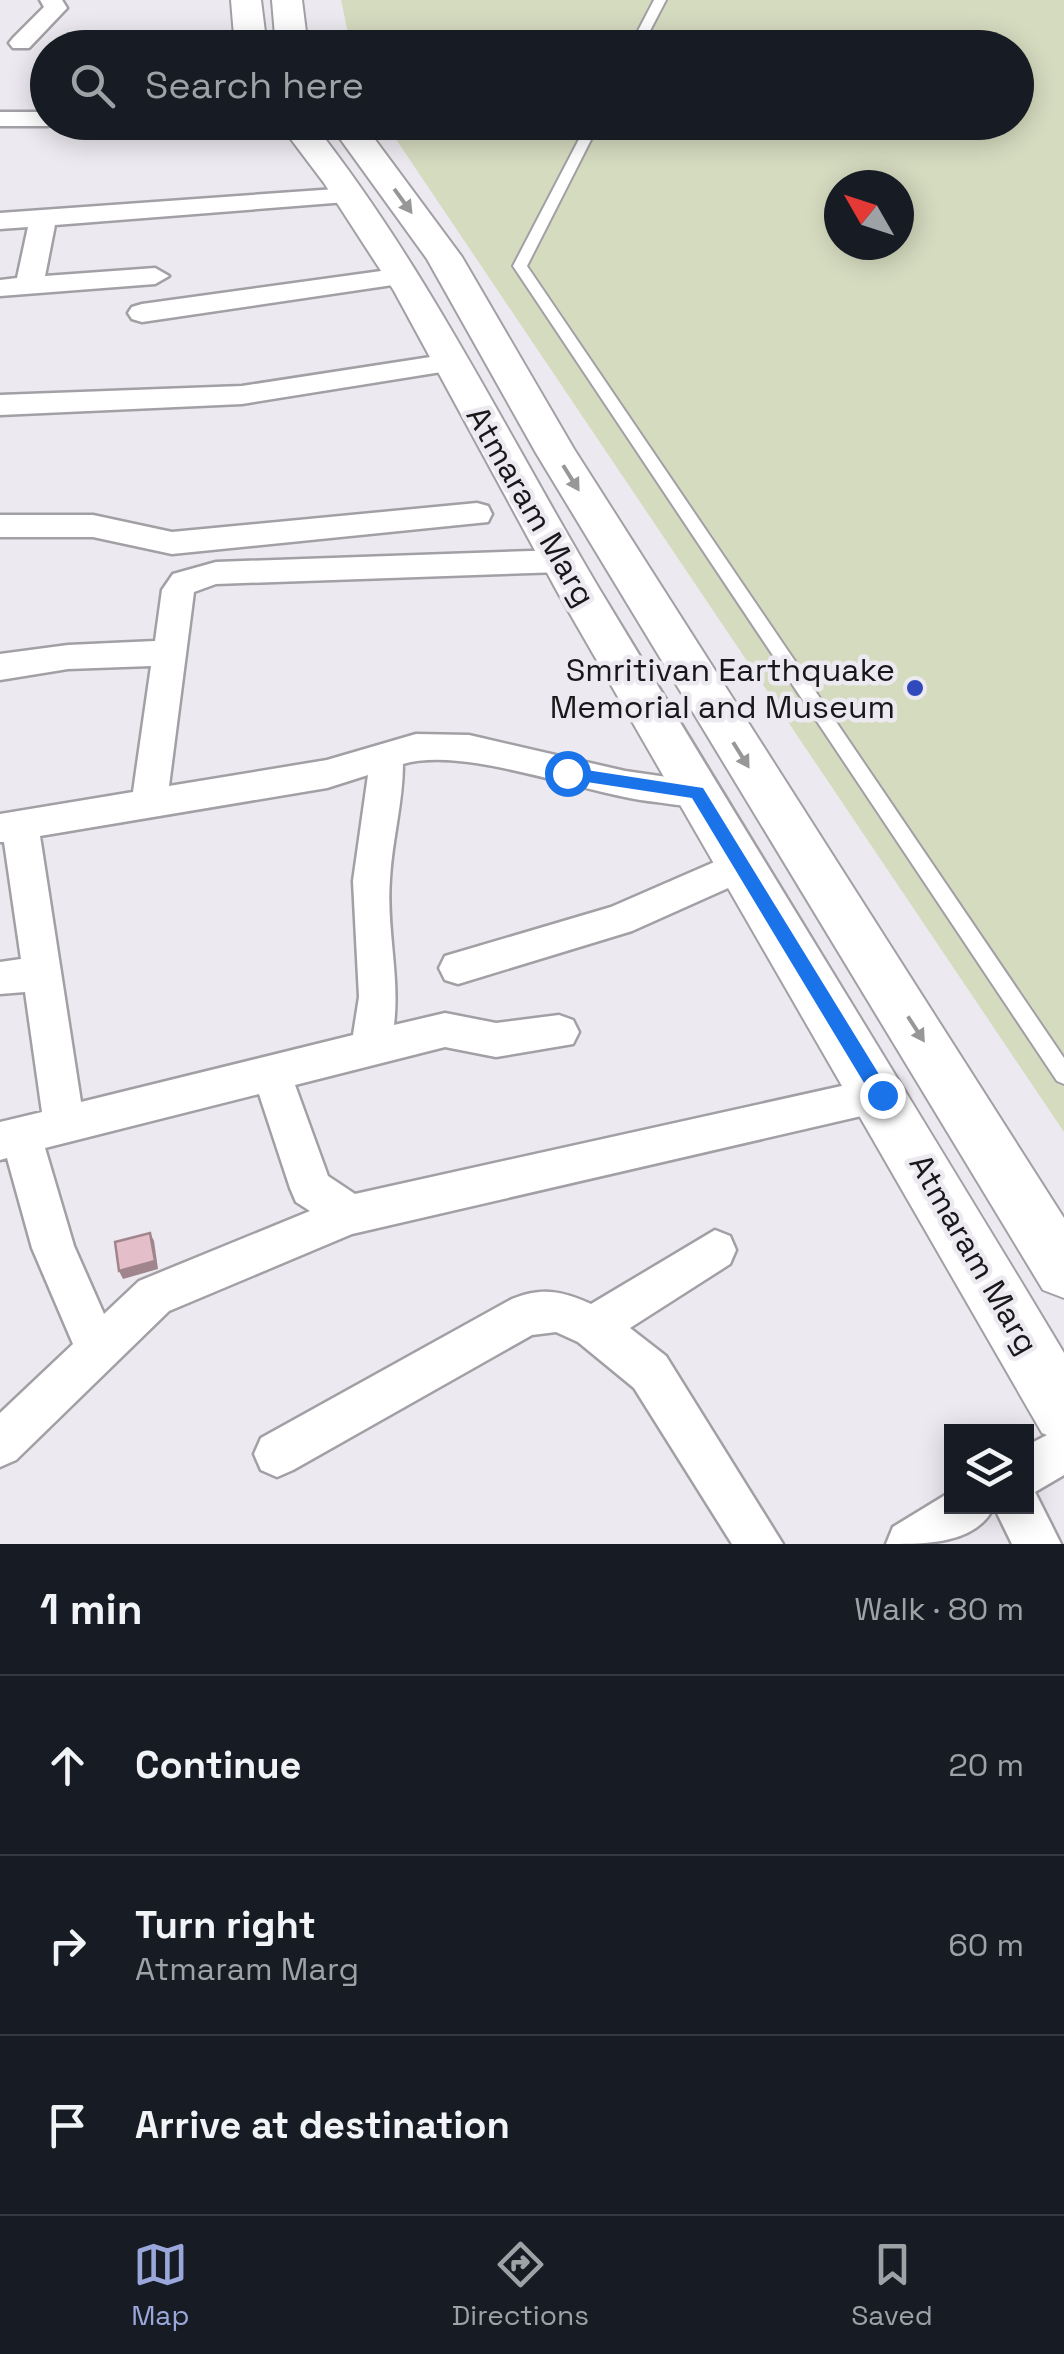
<!DOCTYPE html>
<meta charset="utf-8">
<style>
:root{--surface:#171b24;--page:#20242c;--text:#f1f3f6;--muted:#9ea1a6;--line:#363941;--accent:#9aa7db}
body{margin:0;font-family:"Space Grotesk",sans-serif;background:var(--page);color:var(--text)}
.controls{position:absolute;right:30px;bottom:30px;display:grid;overflow:hidden;border-radius:0px;box-shadow:0 5px 25px #0003}
.controls button{width:90px;height:90px;display:grid;place-items:center;padding:0;border:0;border-bottom:2px solid var(--line);background:var(--surface);color:var(--text);font:50px sans-serif}
.compass{position:absolute;left:824px;top:170px;width:90px;height:90px;border-radius:50%;background:var(--surface);box-shadow:0 5px 25px #0003;rotate:309deg}
.stop{position:absolute;width:30px;height:30px;margin:-22px;border:8px solid #1a73e8;border-radius:50%;background:#fff}
.stop.end{background:#1a73e8;border-color:#fff;box-shadow:0 2px 10px #0008}
.list{margin:0;padding:0;list-style:none}
h2{display:flex;justify-content:space-between;align-items:center;height:130px;margin:0;padding:0 40px;font-size:42px}
h2 small{font-size:32px;font-weight:400;color:var(--muted)}
.list li{display:grid;grid-template-columns:65px 1fr auto;gap:30px;align-items:center;box-sizing:border-box;height:180px;padding:0 40px;border-top:2px solid var(--line)}
.list b{display:block;font-size:38px;white-space:nowrap}
.list p{margin:0;font-size:32px;white-space:nowrap;color:var(--muted)}
.list em{font-size:32px;font-style:normal;color:var(--muted)}
.icon{flex:none;width:55px;height:55px;fill:none;stroke:currentColor;stroke-width:2;stroke-linecap:round;stroke-linejoin:round}
.map{position:relative;flex:none;width:1064px;height:1544px;overflow:hidden}
.search{position:absolute;background:var(--surface);box-shadow:0 5px 25px #0003;left:30px;right:30px;top:30px;height:110px;display:flex;align-items:center;gap:25px;box-sizing:border-box;padding:0 35px;border-radius:55px;color:var(--muted);font-size:38px}
.sheet{height:670px;background:var(--surface)}
nav{display:flex;justify-content:space-around;align-items:center;box-sizing:border-box;height:140px;border-top:2px solid var(--line);background:var(--surface);font-size:28px;color:var(--muted)}
nav a{display:grid;justify-items:center;gap:5px}
nav .on{color:var(--accent)}
.map>svg:first-child{display:block}
</style>
<div class="map">
<svg width="1064" height="1544" viewBox="0 0 1064 1544">
<rect width="100%" height="100%" fill="#eceaf0"/>
<path fill="#d5dbbf" fill-rule="evenodd" d="M341,0H1064V1132L385,123L1016,122V48L351,47ZM839,185H899V245H839Z"/>
<g fill="none" stroke-linecap="round" stroke-linejoin="round">
<g stroke="#a29fa5" stroke-width="4">
<g id="service">
<path d="M654,0H666L641,48H629Z"/>
<path d="M588,122H600L527,266L1064,1058V1084L1057,1081L513,266Z"/>
</g>
</g>
<g stroke="#a29fa5" stroke-width="5">
<g id="minor">
<path d="M40,0H62L67,8L29,48H13L9,43L13,38L44,7Z"/>
<path d="M0,112H48V122H58L48,126H0Z"/>
<path d="M350,188L359,191L363,196L359,201L55,225L45,276L155,268L169,276L155,284L0,296V280L17,278L28,227L0,229V213Z"/>
<path d="M403,268L413,270L417,276L413,282L142,322L132,319L128,313L132,307L142,304Z"/>
<path d="M450,354L460,357L464,363L460,369L242,404L0,415V395L242,386Z"/>
<path d="M477,503L488,506L492,514L488,522L172,554L93,537H0V515H93L172,532Z"/>
<path d="M562,550L573,553L578,561L573,569L562,572L216,584L194,592L169,786L327,760L416,734L469,735L625,771L709,783L715,793L709,803C692,809 674,804 656,802C586,795 466,745 403,764C403,803 392,840 390,879C386,928 400,976 394,1025L445,1013L496,1023L559,1015L573,1020L579,1032L573,1044L496,1057L445,1047L295,1085L328,1176L355,1194L882,1077L896,1082L902,1095L896,1108L352,1234L169,1311L16,1460L0,1467V1413L73,1344L32,1248L7,1158L0,1160V1122L42,1112L25,992L0,994V962L21,959L4,842H0V814L133,792L151,666L68,669L0,680V654L68,645L155,641L162,590L173,574L216,562ZM368,775L353,881L359,997L353,1035L81,1102L40,836L327,788ZM259,1094L290,1188L296,1202L310,1211L139,1281L104,1314L74,1246L45,1148Z"/>
<path d="M742,850L755,854L760,865L755,876L632,931L458,984L445,980L439,968L445,956L611,907Z"/>
<path d="M715,1230L730,1236L736,1250L730,1264L630,1328L666,1356L783,1544H732L634,1388L578,1342L556,1332L532,1335L293,1470L277,1477L261,1470L254,1454L261,1438L512,1299C542,1287 562,1291 591,1304Z"/>
<path d="M1064,1426V1475L1035,1492L1061,1544H1012L994,1507C976,1544 927,1544 886,1544L893,1527L952,1491V1506H1026V1446Z"/>
</g>
</g>
<g stroke="#a29fa5" stroke-width="4">
<g id="secondary">
<path d="M231,0H261L267,48H235Z"/>
<path d="M272,0H302L308,48H276Z"/>
<path d="M278,122H312C426,266 504,428 597,585C738,820 883,1053 1025,1288L1064,1353V1442L1042,1433L558,593L394,291L324,183Z"/>
<path d="M328,122H362L462,257L574,449L1064,1218V1298L1043,1290L536,453L427,259Z"/>
</g>
</g>
<use href="#service" fill="#fff" fill-rule="evenodd"/>
<use href="#minor" fill="#fff" fill-rule="evenodd"/>
<use href="#secondary" fill="#fff" fill-rule="evenodd"/>
</g>
<path fill="#a0858d" d="M150,1233L154,1241L158,1269L123,1279L119,1271Z"/>
<path fill="#e4bec9" stroke="#a0858d" stroke-width="2.5" d="M150,1233L155,1261L119,1271L115,1242Z"/>
<defs><path id="oneway-solid" d="M-6-.8H1V-3.2L6.5 0L1 3.2V.8H-6Z" transform="scale(2.5)"/></defs>
<g fill="#979798">
<use href="#oneway-solid" transform="translate(403 201) rotate(54)"/>
<use href="#oneway-solid" transform="translate(571 478) rotate(58)"/>
<use href="#oneway-solid" transform="translate(741 755) rotate(58)"/>
<use href="#oneway-solid" transform="translate(916 1029) rotate(57)"/>
</g>
<path fill="#1a73e8" d="M567,767L703,788L888,1089V1101H875L692,798L567,779L559,773Z"/>
<circle fill="#304abb" stroke="#eceaf0" stroke-width="4" cx="915" cy="688" r="10"/>
<g text-anchor="middle" dominant-baseline="central" stroke-width="9" stroke-linejoin="round" paint-order="stroke">
<g font-size="32" fill="#181719" stroke="#eceaf0">
<text transform="translate(531 506) rotate(60)">Atmaram Marg</text>
<text transform="translate(974 1254) rotate(60)">Atmaram Marg</text>
</g>
<g font-size="32" fill="#181719" stroke="#eceaf0" text-anchor="end">
<text x="895" y="670">Smritivan Earthquake<tspan x="895" dy="37">Memorial and Museum</tspan></text>
</g>
</g>
</svg>
<div class="controls">
<button><svg class="icon" aria-label="layers" viewBox="0 0 24 24"><path d="M12 4l9 5-9 5-9-5zM3 14l9 5 9-5"/></svg></button>
</div>
<svg class="compass" viewBox="-18 -18 36 36"><path d="M0-13l5 13h-10z" fill="#e53935"/><path d="M0 13l5-13h-10z" fill="#9ea1a6"/></svg>
<div class="stop" style="left:567px;top:773px"></div>
<div class="stop end" style="left:882px;top:1095px"></div>
<div class="search"><svg class="icon" aria-label="search" viewBox="0 0 24 24"><circle cx="10" cy="10" r="6"/><path d="M15 15l6 6"/></svg>Search here</div>
</div>
<section class="sheet">
<h2>1 min<small>Walk · 80 m</small></h2>
<ul class="list">
<li><svg class="icon" aria-label="ahead" viewBox="0 0 24 24"><path d="M12 20V5M6 11l6-6 6 6"/></svg><div><b>Continue</b></div><em>20 m</em></li>
<li><svg class="icon" aria-label="right" viewBox="0 0 24 24"><path d="M7 20v-9h11M14 6l5 5-5 5"/></svg><div><b>Turn right</b><p>Atmaram Marg</p></div><em>60 m</em></li>
<li><svg class="icon" aria-label="arrive" viewBox="0 0 24 24"><path d="M6 21V4h12l-3 4 3 4H6"/></svg><div><b>Arrive at destination</b></div></li>
</ul>
</section>
<nav>
<a class="on"><svg class="icon" aria-label="map" viewBox="0 0 24 24"><path d="M3 6l6-2 6 2 6-2v14l-6 2-6-2-6 2zM9 4v14M15 6v14"/></svg>Map</a>
<a><svg class="icon" aria-label="directions" viewBox="0 0 24 24"><path d="M12 3l9 9-9 9-9-9zM9 14v-3h6M13 9l2 2-2 2"/></svg>Directions</a>
<a><svg class="icon" aria-label="saved" viewBox="0 0 24 24"><path d="M7 4h10v16l-5-4-5 4z"/></svg>Saved</a>
</nav>
